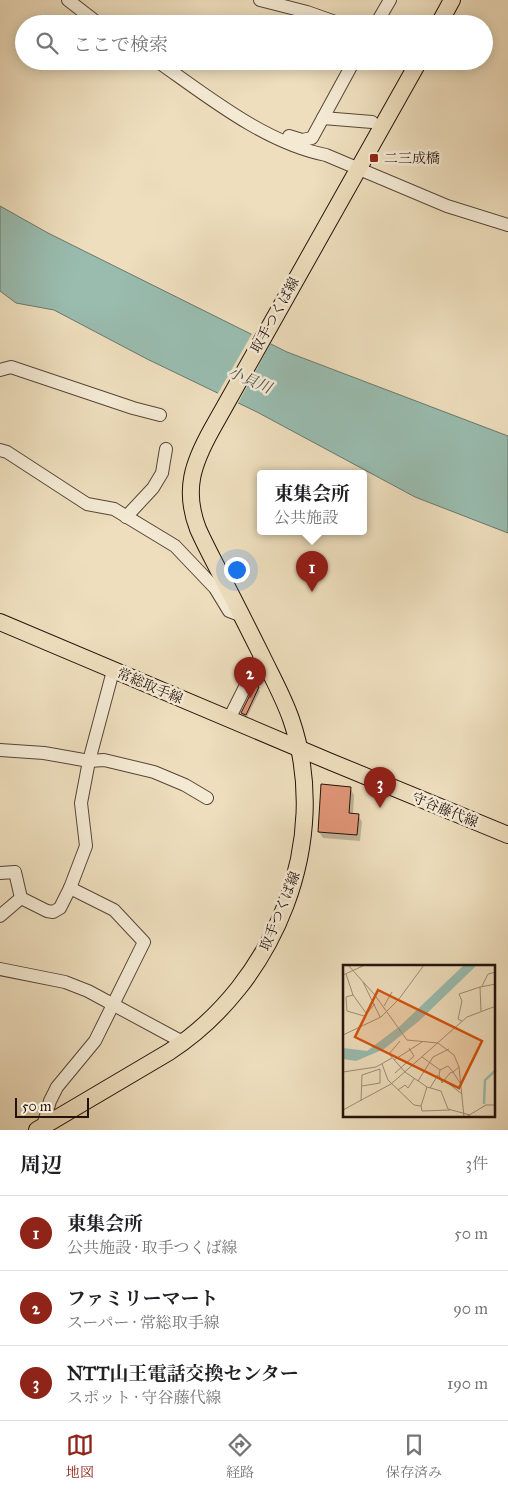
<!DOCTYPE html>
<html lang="ja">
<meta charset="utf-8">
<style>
:root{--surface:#fff;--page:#f2f2f2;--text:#202124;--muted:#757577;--line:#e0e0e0;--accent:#8f2418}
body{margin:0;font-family:"IM FELL Great Primer","Noto Serif JP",serif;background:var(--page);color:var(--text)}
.scale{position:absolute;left:15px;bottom:12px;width:74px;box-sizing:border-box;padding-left:5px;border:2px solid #24130d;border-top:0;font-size:14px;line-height:18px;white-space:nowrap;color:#24130d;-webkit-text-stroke:4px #f4ead4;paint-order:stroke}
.you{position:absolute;left:236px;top:569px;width:18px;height:18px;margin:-12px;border:4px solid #fff;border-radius:50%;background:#1a73e8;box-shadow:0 0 0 8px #1a73e833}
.badge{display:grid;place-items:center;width:32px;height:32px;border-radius:50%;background:var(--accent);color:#fff;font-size:16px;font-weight:700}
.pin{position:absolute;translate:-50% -41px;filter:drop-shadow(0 1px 2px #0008)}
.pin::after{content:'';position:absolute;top:26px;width:18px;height:15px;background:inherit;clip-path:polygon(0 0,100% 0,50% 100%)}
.popup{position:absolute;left:257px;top:470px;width:110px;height:65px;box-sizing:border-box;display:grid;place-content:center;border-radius:5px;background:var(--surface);filter:drop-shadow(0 1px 4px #0005);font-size:16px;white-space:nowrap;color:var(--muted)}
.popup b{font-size:19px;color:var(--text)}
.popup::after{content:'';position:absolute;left:50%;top:100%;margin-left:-10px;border:10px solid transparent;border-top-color:var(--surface)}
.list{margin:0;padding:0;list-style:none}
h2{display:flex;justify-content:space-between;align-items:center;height:65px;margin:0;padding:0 20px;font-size:21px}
h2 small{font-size:16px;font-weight:400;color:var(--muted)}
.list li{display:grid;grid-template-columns:32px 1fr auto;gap:15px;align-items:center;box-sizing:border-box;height:75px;padding:0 20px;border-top:1px solid var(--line)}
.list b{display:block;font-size:19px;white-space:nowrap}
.list p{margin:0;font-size:16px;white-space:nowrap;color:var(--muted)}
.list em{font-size:16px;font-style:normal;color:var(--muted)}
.icon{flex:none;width:28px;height:28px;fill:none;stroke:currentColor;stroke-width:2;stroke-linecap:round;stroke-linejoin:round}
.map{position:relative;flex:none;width:508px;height:1130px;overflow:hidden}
.search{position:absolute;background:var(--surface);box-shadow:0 2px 12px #0003;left:15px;right:15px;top:15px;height:55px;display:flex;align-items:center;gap:12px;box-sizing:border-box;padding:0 18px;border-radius:28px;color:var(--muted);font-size:19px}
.sheet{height:290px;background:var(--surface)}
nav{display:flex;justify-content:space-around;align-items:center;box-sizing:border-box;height:70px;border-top:1px solid var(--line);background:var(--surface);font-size:14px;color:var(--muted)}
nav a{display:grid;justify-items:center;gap:2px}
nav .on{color:var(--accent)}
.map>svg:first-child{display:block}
</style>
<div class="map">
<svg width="508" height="1130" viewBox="0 0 508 1130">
<rect width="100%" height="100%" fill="#eedebd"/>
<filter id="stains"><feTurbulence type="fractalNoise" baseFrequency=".004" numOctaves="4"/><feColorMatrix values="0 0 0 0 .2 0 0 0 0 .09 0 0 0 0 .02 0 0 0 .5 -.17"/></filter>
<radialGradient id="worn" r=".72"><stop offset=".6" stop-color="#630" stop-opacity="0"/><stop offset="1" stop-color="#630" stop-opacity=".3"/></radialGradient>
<path fill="#99bcaf" stroke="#6a786e" d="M0,206L48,233L287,352L508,436V533L415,497L257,412L147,359L54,310L16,303L0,291Z"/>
<path fill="#eedebd" d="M253,332L272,341L237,405L217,395Z"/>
<g fill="#0003">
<path d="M258,688L260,691L247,717L244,716L242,713Z"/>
<path d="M350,788L354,795L353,815H358L362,822L360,841L323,838L319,832Z"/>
</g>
<g fill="#e19677" stroke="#24130d">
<path d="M255,685L259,687L246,715L241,713Z"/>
<path d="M321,784L351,787L349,813L359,814L357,835L318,832Z"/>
</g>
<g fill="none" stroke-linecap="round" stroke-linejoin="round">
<g stroke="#564639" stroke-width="14">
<g id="minor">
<path d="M68,0L99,24"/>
<path d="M260,0L307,12L341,24"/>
<path d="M376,24L390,0"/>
<path d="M157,61C207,96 265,143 326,155L447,206L508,225"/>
<path d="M323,118L372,122"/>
<path d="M289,136L302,140L312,138L354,61"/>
<path d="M0,370L11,367L133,408L160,415"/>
<path d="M0,450L7,452L87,504L114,509L175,546L215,588L229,611L242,616"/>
<path d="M126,517L153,488L162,473L166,449"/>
<path d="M229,719L261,655"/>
<path d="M0,750L44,753L89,761L104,760L154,772L185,785L207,798"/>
<path d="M0,873L15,872L21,898"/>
<path d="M21,898L47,911L53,912L60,908L70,888L86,846L81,803L89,761L113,671"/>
<path d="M0,916L21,898"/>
<path d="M0,969L65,982L88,991L177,1039L185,1041"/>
<path d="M43,1126L50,1101L57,1087L95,1041L144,942L114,910L70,888"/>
</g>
</g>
<g stroke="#24130d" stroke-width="18">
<g id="major">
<path d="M439,24L452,0"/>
<path d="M0,622L331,762L508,835"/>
<path d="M37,1130L169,1052C275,983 333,841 291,719C283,696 271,675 261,654C249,630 237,606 225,583C216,565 206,547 198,529C183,490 193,463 212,429L419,61"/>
</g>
</g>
<use href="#minor" stroke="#f4ead4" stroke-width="12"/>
<use href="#major" stroke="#eedebd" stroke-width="16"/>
</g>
<rect fill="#8f2418" stroke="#f4ead4" stroke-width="2" x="369" y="153" width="10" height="10" rx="2.5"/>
<g text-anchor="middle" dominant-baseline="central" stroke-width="5" stroke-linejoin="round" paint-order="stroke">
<g font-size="14" fill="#24130d" stroke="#f4ead4" text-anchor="start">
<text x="384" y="158">二三成橋</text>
</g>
<g font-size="14" fill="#24130d" stroke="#f4ead4">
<text transform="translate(275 315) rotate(-61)">取手つくば線</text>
<text transform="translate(150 686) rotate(23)">常総取手線</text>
<text transform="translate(445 810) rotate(22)">守谷藤代線</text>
<text transform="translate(280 911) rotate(-68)">取手つくば線</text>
</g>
<g font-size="15" font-style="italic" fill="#4d4e46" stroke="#f4ead4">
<text transform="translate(250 380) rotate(23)">小貝川</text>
</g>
</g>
<g transform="translate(343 965)">
<rect width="152" height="152" fill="#eedebd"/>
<path d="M121,0H134L76,56L41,84L13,96L0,94V83L24,86L57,61Z" fill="#99bcaf"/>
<path fill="none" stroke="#99bcaf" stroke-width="2.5" d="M141,139L142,115L153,105"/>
<path fill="none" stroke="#9d8d77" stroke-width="1" d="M5,0L31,29L64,75L95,78L111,90L116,102L121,152M3,9L10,30L23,48M0,10L22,0M20,17L37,52M139,21L145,9L153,7M10,30L3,32L4,46L21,51L32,39M41,41L49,27M138,46L137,22L153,19M119,56L115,54L119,36L116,29L137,22M0,70L38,52L56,34L81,0M57,76L46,89L62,107L84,122L98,126L105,144L127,150M79,92L97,105M51,95L79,77M39,99L45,115L71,140L78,141L84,122M116,102L110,107L107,108L99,118L96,110L97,105L105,101L110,107L112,110L117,118M0,107L33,102L49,93M52,108L71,91L66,83M101,115L119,129M75,116L90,92L106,84M19,121L37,118V104L19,110M87,123L95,110M55,125L62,120L65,123L71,114M18,136L19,110M78,141L79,146L107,145M0,145L48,119L124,52L153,41M123,152L143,140H153"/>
<path fill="#d4520c" fill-opacity="0.15" stroke="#d4520c" stroke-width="2.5" d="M35,25L139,76L116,123L12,72Z"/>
<rect width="152" height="152" fill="none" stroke="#24130d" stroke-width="2.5"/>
</g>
<rect width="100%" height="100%" filter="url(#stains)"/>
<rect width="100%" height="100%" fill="url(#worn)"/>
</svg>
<div class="scale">50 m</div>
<div class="you"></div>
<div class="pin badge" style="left:312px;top:592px">1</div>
<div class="popup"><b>東集会所</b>公共施設</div>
<div class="pin badge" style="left:250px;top:698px">2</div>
<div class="pin badge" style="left:380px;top:808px">3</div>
<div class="search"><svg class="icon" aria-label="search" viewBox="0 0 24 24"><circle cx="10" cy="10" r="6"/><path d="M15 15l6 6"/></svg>ここで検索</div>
</div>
<section class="sheet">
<h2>周辺<small>3件</small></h2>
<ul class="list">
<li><span class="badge">1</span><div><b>東集会所</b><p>公共施設 · 取手つくば線</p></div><em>50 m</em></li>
<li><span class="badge">2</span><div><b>ファミリーマート</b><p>スーパー · 常総取手線</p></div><em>90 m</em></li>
<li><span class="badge">3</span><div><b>NTT山王電話交換センター</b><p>スポット · 守谷藤代線</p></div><em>190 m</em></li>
</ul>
</section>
<nav>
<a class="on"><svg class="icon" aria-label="map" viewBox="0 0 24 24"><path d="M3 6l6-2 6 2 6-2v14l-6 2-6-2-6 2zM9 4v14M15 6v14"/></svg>地図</a>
<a><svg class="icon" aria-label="directions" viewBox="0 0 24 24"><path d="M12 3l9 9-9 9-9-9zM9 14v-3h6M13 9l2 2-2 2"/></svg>経路</a>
<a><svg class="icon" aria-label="saved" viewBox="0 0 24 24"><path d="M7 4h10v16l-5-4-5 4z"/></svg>保存済み</a>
</nav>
